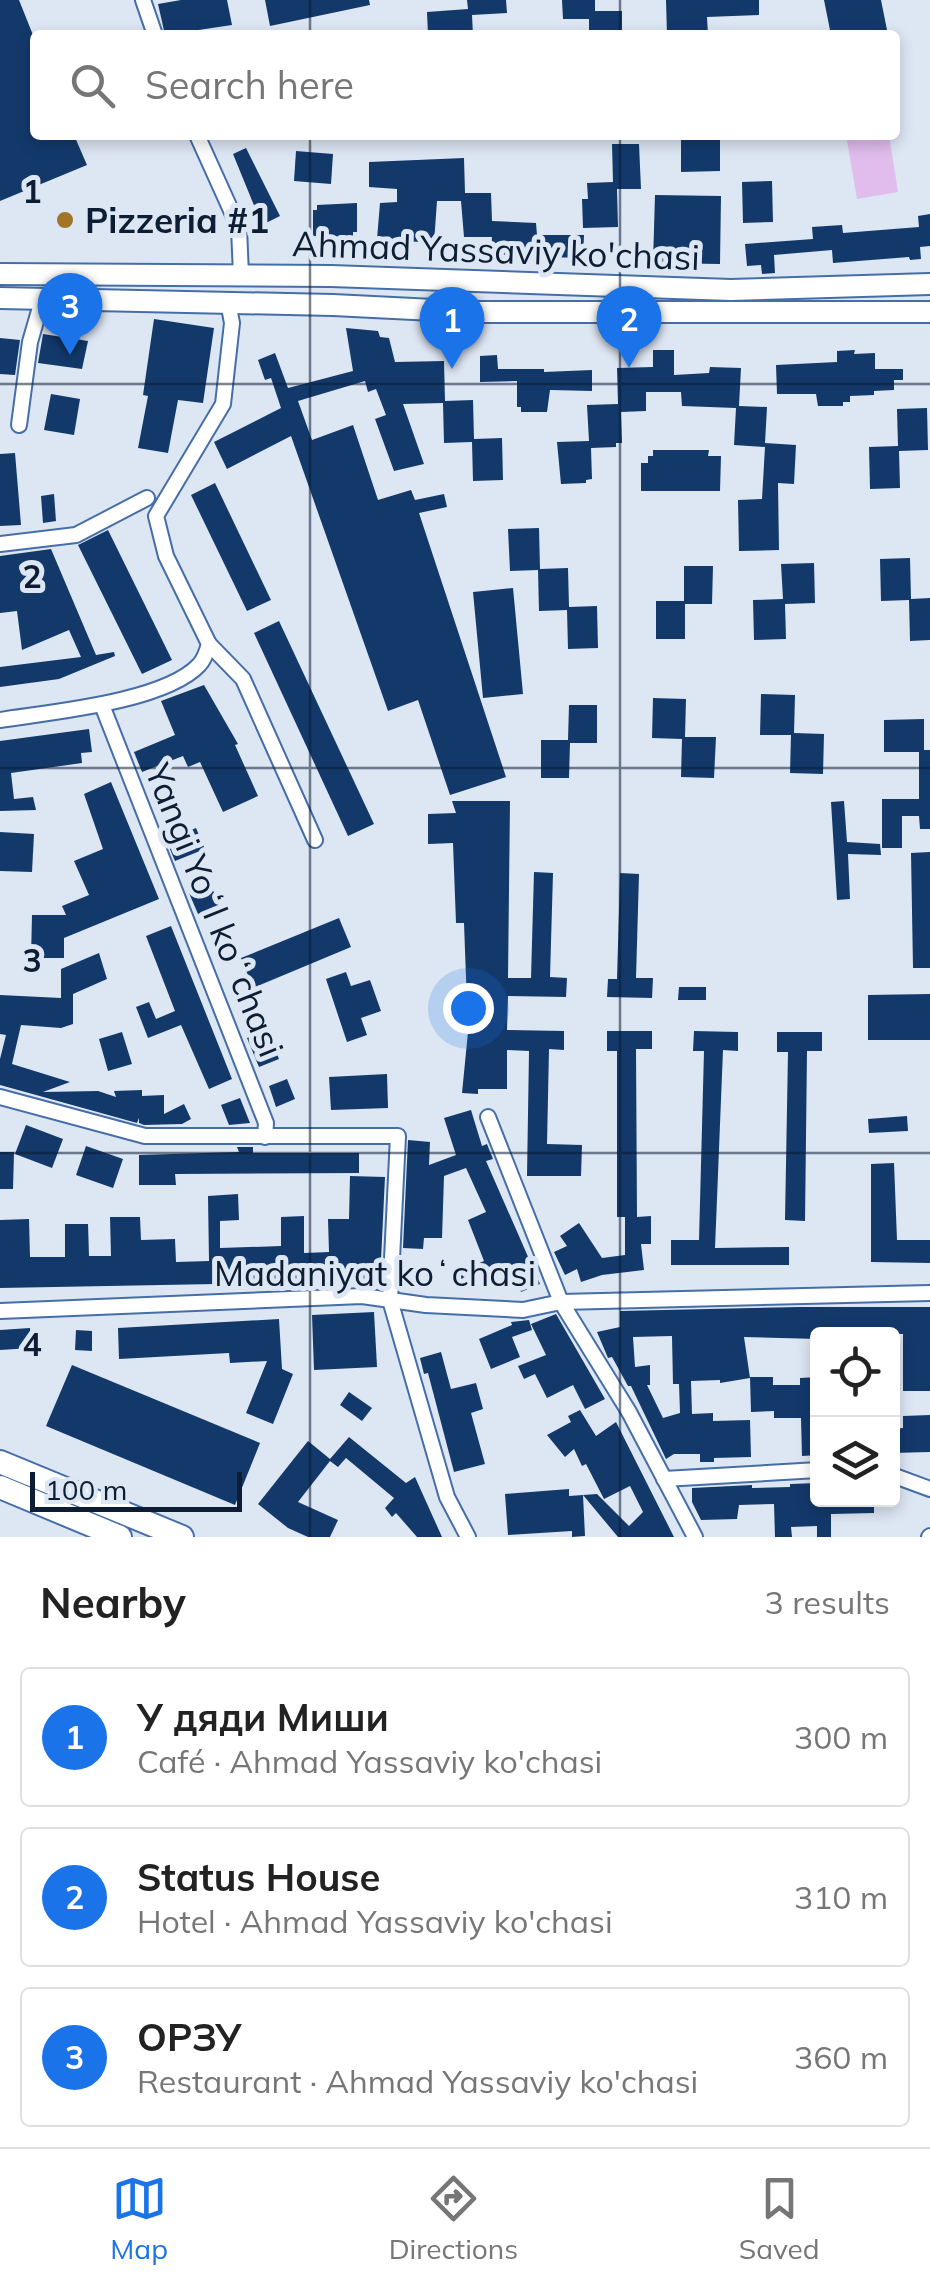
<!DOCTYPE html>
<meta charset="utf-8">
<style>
:root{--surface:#fff;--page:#f2f2f2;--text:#222;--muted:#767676;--line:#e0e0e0;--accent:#1a73e8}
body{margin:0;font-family:Mulish,sans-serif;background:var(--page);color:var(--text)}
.controls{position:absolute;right:30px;bottom:30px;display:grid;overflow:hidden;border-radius:10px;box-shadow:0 5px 15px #0003}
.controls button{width:90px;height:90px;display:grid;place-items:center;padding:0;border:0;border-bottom:2px solid var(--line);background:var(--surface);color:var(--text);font:50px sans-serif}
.scale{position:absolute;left:30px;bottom:25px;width:212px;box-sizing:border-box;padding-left:10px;border:5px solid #0c1d34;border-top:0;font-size:28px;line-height:35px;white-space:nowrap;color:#0c1d34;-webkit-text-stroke:8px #dde6f3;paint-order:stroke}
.you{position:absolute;left:468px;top:1008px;width:35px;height:35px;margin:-25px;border:8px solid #fff;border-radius:50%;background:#1a73e8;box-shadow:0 0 0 15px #1a73e833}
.badge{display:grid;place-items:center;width:65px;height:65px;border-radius:50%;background:var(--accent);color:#fff;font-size:32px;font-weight:700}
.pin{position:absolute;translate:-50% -82px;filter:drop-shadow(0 2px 5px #0008)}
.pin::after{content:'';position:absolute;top:52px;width:35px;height:30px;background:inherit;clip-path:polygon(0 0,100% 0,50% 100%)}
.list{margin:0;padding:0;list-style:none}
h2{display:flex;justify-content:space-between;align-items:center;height:130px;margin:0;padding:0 40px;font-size:42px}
h2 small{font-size:32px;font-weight:400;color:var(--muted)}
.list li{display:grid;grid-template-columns:65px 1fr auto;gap:30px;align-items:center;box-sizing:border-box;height:140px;margin:0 20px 20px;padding:0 20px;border:2px solid var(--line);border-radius:10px}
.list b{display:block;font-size:38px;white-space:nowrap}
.list p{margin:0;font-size:32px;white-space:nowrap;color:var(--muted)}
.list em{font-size:32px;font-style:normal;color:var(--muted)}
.icon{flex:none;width:55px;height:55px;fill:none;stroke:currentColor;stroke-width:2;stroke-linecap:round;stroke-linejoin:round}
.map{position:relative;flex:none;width:930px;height:1537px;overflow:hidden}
.search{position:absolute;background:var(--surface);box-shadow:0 5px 15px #0003;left:30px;right:30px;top:30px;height:110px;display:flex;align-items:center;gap:25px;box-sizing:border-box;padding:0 35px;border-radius:10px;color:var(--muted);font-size:38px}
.sheet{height:610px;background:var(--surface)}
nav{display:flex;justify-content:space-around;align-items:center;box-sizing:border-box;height:140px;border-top:2px solid var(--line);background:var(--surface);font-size:28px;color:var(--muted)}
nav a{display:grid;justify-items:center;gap:5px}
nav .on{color:var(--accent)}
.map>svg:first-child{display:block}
</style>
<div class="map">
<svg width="930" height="1537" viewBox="0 0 930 1537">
<rect width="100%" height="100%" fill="#dde6f3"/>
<path fill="#e0bded" d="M846,135H889L898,192L857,199Z"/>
<g fill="#13396b" fill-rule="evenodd">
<path d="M0,0H19L35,40V135H74L87,165L0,201Z"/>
<path d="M181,0H227L232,25L165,35L158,4Z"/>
<path d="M265,0H369L370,5L270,26Z"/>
<path d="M467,0H506L507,13L472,15L473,35H428L427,12L468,9Z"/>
<path d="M562,0H595V11H622V35H589V19H563Z"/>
<path d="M666,0H759V15L707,17L708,35H667Z"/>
<path d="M824,0H881L888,35H831Z"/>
<path d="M681,135H720V171L681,172Z"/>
<path d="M612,144H639L641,189H617L618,227L583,228L582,199H588L587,183L613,182Z"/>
<path d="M246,148L280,216L262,225L233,154Z"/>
<path d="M296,151L333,154L331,184L294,181Z"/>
<path d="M464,158L465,193H491L492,221L536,223L537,235H584L583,258L547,257V254L525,255L524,262L508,261L509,255L491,254L492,237H464L461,201H437L434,243L377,239L380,203L397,202V189L369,187V162Z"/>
<path d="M772,181L773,222L743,223L742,182Z"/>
<path d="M655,195L721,196L720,264L653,263Z"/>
<path d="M357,203V232H353V237L313,236V210H317V205Z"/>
<path d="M930,214V246L920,247L921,259L910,260L909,257L833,263L832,250L774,255L775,273L762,274L761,265L747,266L745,244L813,239L812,227L842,225L843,233L919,227L918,216Z"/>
<path d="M154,319L214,328L203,403L178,400L168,453L138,448L148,396L143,395Z"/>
<path d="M346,328L378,331L380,337L389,338L395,362L444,361L445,401L473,400L474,439L502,438L503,480L473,481L472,442L444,443L443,403L403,404L424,464L394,471L375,419L386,415L376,389L368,392L365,381L298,401L312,440L353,425L378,500L411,490L415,500L444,494L447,507L419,513L506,777L450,795L418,700L388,711L291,436L227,469L214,442L281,408L271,378L265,380L258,360L275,353L288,388L353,371Z"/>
<path d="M43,334L88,341L82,369L38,363Z"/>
<path d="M0,338L20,340L15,375L0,374Z"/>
<path d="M653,350H674V375L709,373L710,367L741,368L739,406L767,407L765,443L796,445L794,484L778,483L779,550L739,551L738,500L762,499L765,447L734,445L736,408L682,406L681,392H646V411L621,412L622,443H616V447L591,448L592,479L586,480V483L561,484L557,442L589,441L587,405L618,404L617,368L653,367Z"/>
<path d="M855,350L854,354L875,353V369H903V380H894V390L874,391V395L850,396V402H843V406H818L816,394H777L776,365L837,362V351Z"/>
<path d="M497,355L498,369H544V372L592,370V391L550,390L547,412H521V407H517V381L480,382V356Z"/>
<path d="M51,394L80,399L74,435L44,430Z"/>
<path d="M927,408L928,450L899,451L900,488L870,489L869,447L898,446L897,409Z"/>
<path d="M653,450H709L708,456H721L720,491H641V463H648V456H653Z"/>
<path d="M15,453L21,525L0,526V454Z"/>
<path d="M215,483L271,600L247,611L191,495Z"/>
<path d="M54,494L56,521L43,523L41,496Z"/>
<path d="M539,528L540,569L568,568L569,607L597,606L598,648L568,649L567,610L539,611L538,570L510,571L508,529Z"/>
<path d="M108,530L172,660L142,674L78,545Z"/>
<path d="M51,549L96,655L114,652L115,656L59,679L0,687V667L81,657L69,630L22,650L17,611L0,613V556Z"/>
<path d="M910,558L911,599L930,598V640L910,641L909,600L881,601L880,559Z"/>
<path d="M814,563L815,603L785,604L786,639L754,640L753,600L783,599L781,564Z"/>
<path d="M684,566H713L712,604H685V639H656V601H684Z"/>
<path d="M513,588L523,694L483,698L473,592Z"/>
<path d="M279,621L374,824L348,836L254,633Z"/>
<path d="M204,685L238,744L235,745L258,796L223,812L200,762L188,767L183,756L142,772L134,752L175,735L161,701Z"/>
<path d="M761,694L795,695L794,733L824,734L823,774L790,773L791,735H760Z"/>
<path d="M653,698L686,699L685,737H716L714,778L681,777L682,739L652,738Z"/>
<path d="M569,705H597V743H570L569,778H541V740H568Z"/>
<path d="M924,719V750H930V829H920L919,816H902V848H882V799H919V752H884V720Z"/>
<path d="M89,729L92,752L81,753L82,763L11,773L14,799L33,797L36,810L0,811V741Z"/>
<path d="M111,782L159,899L64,938V958H31L32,915H66L62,906L89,895L74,861L103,849L84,794Z"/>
<path d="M452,801H510L508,978H531L534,872L553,873L550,977L567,978L566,997L508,996L507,1030L564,1031V1050L549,1049L547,1144L582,1145L581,1176H527L529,1051L507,1050V1089H478V1094L462,1093L468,1032L464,923H456L453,843L428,844V814L456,813Z"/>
<path d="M844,801L847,842L880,844L881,855L848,854L850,899L837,900L831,802Z"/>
<path d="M196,828L205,849L175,861L166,840Z"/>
<path d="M0,832L34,834L32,872L0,871Z"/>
<path d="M930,852V968H913L911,853Z"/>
<path d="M620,873L639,874L636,978H653L652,998L607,997L608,979H617Z"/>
<path d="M211,885L219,906L198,914L189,893Z"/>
<path d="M339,918L351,947L253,988L241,958Z"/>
<path d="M171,926L232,1079L209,1089L181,1025L148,1038L136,1007L149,1002L156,1019L175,1011L146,936Z"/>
<path d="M99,953L107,979L73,994V1024L61,1028L21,1025L12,1064L70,1082L43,1092L98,1091L116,1097L114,1091L142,1090V1096L164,1095V1114L184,1104L191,1119L182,1124L144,1125L139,1123V1118L137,1123L0,1085V1059L6,1035L0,1034V995L61,998V969Z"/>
<path d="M346,972L351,986L370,980L381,1011L361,1018L367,1035L347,1042L326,979Z"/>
<path d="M679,987H706V1000H678Z"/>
<path d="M930,994V1040H868V995Z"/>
<path d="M267,1029L279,1059L259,1067L247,1038Z"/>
<path d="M607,1031H652V1049H636L637,1217L651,1216V1244H641L644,1270L602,1275L581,1282L577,1269L565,1275L554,1252L567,1246L560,1236L579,1223L602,1258L625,1255V1217H617V1051H607Z"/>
<path d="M694,1031L738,1032V1051L723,1050L715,1248L789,1247V1265H671V1240H699L704,1051H693Z"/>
<path d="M122,1032L132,1064L108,1071L99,1039Z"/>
<path d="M777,1032H822V1051H807L805,1221L785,1220L788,1052H777Z"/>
<path d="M387,1074L388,1108L331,1110L329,1077Z"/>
<path d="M287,1079L295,1099L276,1107L269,1086Z"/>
<path d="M240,1098L250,1123L229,1125L221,1105Z"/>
<path d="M471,1110L482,1146L487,1144L493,1159L486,1161L540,1284L521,1292L509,1264L457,1287L452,1275L484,1261L468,1220L486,1212L466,1168L444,1176L442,1238H424L423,1249L403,1248L408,1140L430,1142L429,1165L456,1155L444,1118Z"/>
<path d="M907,1116L908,1131L869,1133L868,1119Z"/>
<path d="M26,1125L63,1139L52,1168L15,1154Z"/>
<path d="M86,1146L123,1159L113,1188L76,1175Z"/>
<path d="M237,1147H253V1153H359V1173L175,1174L176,1185H139V1155L239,1152Z"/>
<path d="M0,1152H14L13,1189H0Z"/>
<path d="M894,1163L897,1240H930V1263L871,1262V1164Z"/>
<path d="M350,1176L385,1177L380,1281L0,1288V1220L29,1219L30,1257H65V1224H88L89,1256H111L110,1217H140L141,1240L175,1239L176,1262L209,1261L208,1196L238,1194L239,1220L220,1221V1248L281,1246V1217L304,1216V1253L329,1252L328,1219H349Z"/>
<path d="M799,1307H930V1391H903V1334H818V1339L744,1337L750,1378L720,1383V1380L691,1381L692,1414L713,1413V1421L750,1420L751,1457L714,1458V1462H700V1454H674L666,1459L631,1386H628L612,1357L608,1358L597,1332L620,1327V1311ZM672,1336L673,1384H679L680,1413L663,1418L647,1385H650V1365L635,1367L633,1337Z"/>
<path d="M374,1312L377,1367L314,1370L312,1315Z"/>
<path d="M556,1314L605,1399L585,1409L573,1385L547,1398L535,1374L524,1379L518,1366L546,1355L531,1324Z"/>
<path d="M279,1319L282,1369L293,1374L273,1424L246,1413L267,1361L230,1363L229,1353L119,1359L118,1328Z"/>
<path d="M529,1320L532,1330L512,1337L520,1357L491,1369L479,1339L512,1325L511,1322Z"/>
<path d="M30,1328L31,1348L0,1350V1330Z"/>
<path d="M76,1330L92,1331V1351L75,1350Z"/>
<path d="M441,1352L451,1389L476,1383L483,1409L471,1413L485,1464L454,1472L428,1373L424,1374L420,1358Z"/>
<path d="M72,1365L260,1443L235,1505L46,1426Z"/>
<path d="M750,1377H773V1385H800V1378L818,1377V1455L802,1456L801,1418H774V1411L751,1412Z"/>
<path d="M349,1392L372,1408L362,1421L340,1405Z"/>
<path d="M580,1410L596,1436L616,1422L674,1537H618L583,1495L597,1494L629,1526L643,1512L630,1486L604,1499L586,1464L582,1466L574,1449L565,1457L547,1435L571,1422L568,1416Z"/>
<path d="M930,1415V1452L892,1453V1429L903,1428V1416Z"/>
<path d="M349,1437L406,1483L415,1477L442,1537H417L396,1513L392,1517L385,1508L394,1498L346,1458L338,1467L330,1461L298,1502L338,1520L330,1537H308L288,1528L258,1504L308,1441L330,1459Z"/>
<path d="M818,1483V1500H874V1513L831,1514V1537H817V1526L791,1527L792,1537H775L774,1504L739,1505L737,1519L701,1520L692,1502V1488L752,1485V1488L790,1487V1484Z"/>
<path d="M569,1489V1496L583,1495L585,1536L572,1537V1531L508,1535L505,1494Z"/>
</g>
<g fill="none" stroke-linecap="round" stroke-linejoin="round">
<g stroke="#456ea8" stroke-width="18">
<g id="minor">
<path d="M143,0L155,35"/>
<path d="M197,135L239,228L241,275"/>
<path d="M19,425L30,342L43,297"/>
<path d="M0,544L76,535L147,498"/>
<path d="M209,644L243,679L315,840"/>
<path d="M102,705L266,1123L265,1137"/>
<path d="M0,720C51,712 164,702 199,665C204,660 207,651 209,644L166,556L156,516L223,404L232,323L228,302"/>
<path d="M0,1097L145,1136H398L390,1300L447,1497L468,1537"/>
<path d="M488,1117L561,1302L629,1412L695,1537"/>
<path d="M0,1311L362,1296L426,1305L523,1310L561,1302L930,1293"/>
<path d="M892,1475L930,1489"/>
<path d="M664,1479L818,1470"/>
<path d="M929,1537L930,1536"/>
</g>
</g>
<g stroke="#456ea8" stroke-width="24">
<g id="secondary">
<path d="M0,274L331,276L731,290L930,284"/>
<path d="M0,298L333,305L474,312H930"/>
</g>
</g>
<g stroke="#456ea8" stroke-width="26">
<g id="trunk">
<path d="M0,1462L182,1537"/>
<path d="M0,1487L120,1537"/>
</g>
</g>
<use href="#minor" stroke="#fff" stroke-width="14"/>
<use href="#secondary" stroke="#fff" stroke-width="20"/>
<use href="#trunk" stroke="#fff" stroke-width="22"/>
</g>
<path fill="none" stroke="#0c1d34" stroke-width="2.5" stroke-opacity="0.55" d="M310,0V35M620,0V35M310,135V1537M620,135V1537M0,384H930M0,768H930M0,1153H930"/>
<circle fill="#a17426" stroke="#dde6f3" stroke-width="4" cx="65" cy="220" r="10"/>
<g text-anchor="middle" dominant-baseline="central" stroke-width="10" stroke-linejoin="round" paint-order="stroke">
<g font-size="35" font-weight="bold" fill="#0c1d34" stroke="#dde6f3" text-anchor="start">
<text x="85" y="220">Pizzeria #1</text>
</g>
<g font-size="35" fill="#0c1d34" stroke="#dde6f3">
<text transform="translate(496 250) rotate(2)">Ahmad Yassaviy ko'chasi</text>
<text transform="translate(215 910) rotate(68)">Yangi Yoʻl koʻchasi</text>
<text x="375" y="1273">Madaniyat koʻchasi</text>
</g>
</g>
<g font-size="32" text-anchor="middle" font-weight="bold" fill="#0c1d34" stroke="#dde6f3" stroke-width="10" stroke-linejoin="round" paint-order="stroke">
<text x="32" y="203">1</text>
<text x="32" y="588">2</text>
<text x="32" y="972">3</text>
<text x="32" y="1356">4</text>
</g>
</svg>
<div class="controls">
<button><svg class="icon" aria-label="locate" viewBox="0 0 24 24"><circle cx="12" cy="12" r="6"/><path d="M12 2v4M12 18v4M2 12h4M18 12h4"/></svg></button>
<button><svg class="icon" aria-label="layers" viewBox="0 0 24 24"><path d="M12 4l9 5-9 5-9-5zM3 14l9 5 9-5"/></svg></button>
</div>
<div class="scale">100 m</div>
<div class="you"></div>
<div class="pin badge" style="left:452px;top:369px">1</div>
<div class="pin badge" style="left:629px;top:368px">2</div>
<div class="pin badge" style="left:70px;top:355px">3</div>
<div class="search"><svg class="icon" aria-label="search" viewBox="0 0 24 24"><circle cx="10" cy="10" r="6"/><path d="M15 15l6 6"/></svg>Search here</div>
</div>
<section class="sheet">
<h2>Nearby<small>3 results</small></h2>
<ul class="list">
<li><span class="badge">1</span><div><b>У дяди Миши</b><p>Café · Ahmad Yassaviy ko'chasi</p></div><em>300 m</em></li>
<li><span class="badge">2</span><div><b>Status House</b><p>Hotel · Ahmad Yassaviy ko'chasi</p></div><em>310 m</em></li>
<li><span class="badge">3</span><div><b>ОРЗУ</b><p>Restaurant · Ahmad Yassaviy ko'chasi</p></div><em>360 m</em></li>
</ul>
</section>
<nav>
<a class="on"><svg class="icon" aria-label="map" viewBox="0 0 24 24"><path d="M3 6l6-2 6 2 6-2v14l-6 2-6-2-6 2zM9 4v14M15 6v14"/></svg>Map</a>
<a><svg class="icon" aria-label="directions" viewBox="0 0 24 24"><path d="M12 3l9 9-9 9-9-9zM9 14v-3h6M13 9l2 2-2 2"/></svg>Directions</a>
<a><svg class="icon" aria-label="saved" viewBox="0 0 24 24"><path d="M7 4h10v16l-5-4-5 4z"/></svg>Saved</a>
</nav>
